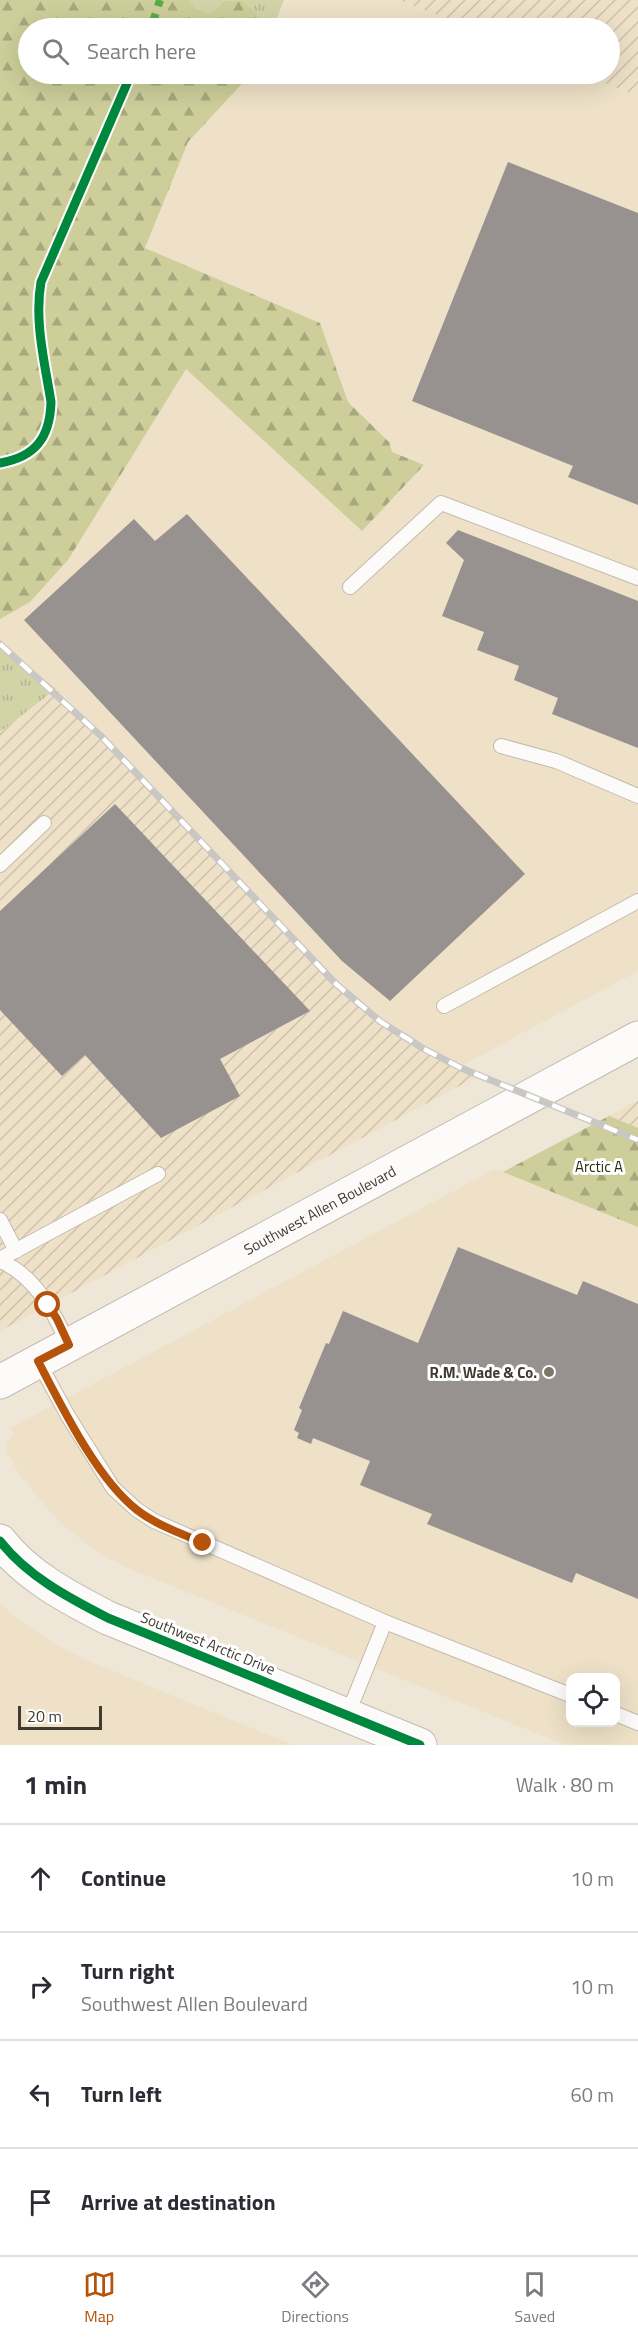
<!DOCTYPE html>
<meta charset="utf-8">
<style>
:root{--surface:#fff;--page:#f7f7f7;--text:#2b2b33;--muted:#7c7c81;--line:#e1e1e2;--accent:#b45309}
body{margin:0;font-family:"Titillium Web",sans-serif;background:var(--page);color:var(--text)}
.controls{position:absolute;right:18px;bottom:18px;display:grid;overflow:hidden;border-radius:12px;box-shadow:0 6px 24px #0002}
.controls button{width:54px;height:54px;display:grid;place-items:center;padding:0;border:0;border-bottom:2px solid var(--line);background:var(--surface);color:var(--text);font:30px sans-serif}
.scale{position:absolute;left:18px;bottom:15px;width:84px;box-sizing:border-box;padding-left:6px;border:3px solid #403b30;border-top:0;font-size:16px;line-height:21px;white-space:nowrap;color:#403b30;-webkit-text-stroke:4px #fff;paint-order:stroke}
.stop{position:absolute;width:18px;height:18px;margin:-14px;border:4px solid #b45309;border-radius:50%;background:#fff}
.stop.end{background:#b45309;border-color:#fff;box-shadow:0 2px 6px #0008}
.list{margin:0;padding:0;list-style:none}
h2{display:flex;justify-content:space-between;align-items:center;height:78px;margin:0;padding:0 24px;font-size:26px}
h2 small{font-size:20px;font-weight:400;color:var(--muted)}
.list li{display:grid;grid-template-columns:39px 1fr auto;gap:18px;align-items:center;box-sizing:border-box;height:108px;padding:0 24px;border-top:2px solid var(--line)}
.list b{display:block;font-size:22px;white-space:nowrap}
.list p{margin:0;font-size:20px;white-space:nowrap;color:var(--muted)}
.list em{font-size:20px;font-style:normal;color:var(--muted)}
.icon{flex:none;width:33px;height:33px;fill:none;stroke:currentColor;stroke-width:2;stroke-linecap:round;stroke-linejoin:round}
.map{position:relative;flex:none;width:638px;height:1745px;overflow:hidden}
.search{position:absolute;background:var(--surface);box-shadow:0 6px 24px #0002;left:18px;right:18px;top:18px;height:66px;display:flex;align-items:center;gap:15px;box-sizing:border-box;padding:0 21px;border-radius:33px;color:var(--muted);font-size:22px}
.sheet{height:510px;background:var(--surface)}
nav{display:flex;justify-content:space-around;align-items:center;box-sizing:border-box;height:84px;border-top:2px solid var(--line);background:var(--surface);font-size:16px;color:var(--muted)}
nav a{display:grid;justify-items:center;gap:3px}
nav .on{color:var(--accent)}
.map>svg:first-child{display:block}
</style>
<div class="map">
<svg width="638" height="1745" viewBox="0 0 638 1745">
<defs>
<pattern id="industrial-furrows" width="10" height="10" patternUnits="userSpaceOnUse" patternTransform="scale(1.5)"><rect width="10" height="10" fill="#eee1c8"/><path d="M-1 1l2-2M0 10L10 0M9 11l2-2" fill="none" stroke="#cdc2ac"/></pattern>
<pattern id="grass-tufts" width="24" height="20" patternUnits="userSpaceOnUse" patternTransform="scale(1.5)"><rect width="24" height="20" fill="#d2d3a7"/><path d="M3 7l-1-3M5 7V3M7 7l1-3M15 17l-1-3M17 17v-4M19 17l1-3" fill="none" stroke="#b5b690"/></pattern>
<pattern id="forest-firs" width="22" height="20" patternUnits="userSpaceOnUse" patternTransform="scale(1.5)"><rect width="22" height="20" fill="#cdce9a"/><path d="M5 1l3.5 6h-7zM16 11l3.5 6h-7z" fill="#a8a87e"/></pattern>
</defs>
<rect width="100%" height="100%" fill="#eee6d7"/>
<g fill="#eee1c8" fill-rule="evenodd">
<path d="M284,0H399L470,28H273Z"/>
<path d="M251,74H581L638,96V971L459,1067L394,1030L347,995L324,974L64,696L39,674L0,643V523L158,357L389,442L348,402L320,323L145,249L188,142Z"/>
<path d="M495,1169L638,1227V1745H565L125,1567L98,1552L59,1522L22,1478L7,1453V1441L14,1434L11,1428ZM570,1678H616V1722H570Z"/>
<path d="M0,1604L21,1621L57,1645L86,1660L293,1745H0Z"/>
</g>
<g fill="url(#industrial-furrows)">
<path d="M399,0H638V96L581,74H610V28H470Z"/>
<path d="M56,689L324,974L347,995L394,1030L422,1048L478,1076L0,1331V732Z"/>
<path d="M638,1100V1128L609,1116Z"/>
</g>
<g fill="url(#grass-tufts)">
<path d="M190,0H238L224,1L210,13L196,9Z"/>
<path d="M243,0H284L273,28H263L260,18Z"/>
<path d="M0,643L56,689L0,732Z"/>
</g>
<g fill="url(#forest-firs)">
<path d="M0,0H190L196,9L210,13L224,1L243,0L260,18L263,28H28V74H251L188,142L145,248L320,323L348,402L389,442L392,452L424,465L362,531L186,369L68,560L30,602L0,619Z"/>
<path d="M609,1116L638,1128V1227L503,1172Z"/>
</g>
<g fill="#97918f">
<path d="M508,162L638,213V505L568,477L573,466L412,401Z"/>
<path d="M187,514L525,874L390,1001L342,961L24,620L134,519L155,541Z"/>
<path d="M458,530L638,601V748L552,714L558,698L514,680L519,666L477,650L484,632L442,616L464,560L446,543Z"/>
<path d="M115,804L310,1011L220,1059L240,1096L161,1138L85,1055L62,1076L0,1010V911Z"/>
<path d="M458,1247L577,1295L583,1281L638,1304V1599L576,1573L572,1583L427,1524L432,1514L360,1485L370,1461L313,1438L311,1444L297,1438L299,1433L294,1430L302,1410L299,1408L326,1343L329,1344L343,1311L418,1343Z"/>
</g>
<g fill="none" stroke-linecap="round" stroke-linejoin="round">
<g stroke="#c2bcb0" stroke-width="16">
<g id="lane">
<path d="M350,587L441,503L638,578"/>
<path d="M501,746L556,761L638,796"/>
<path d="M0,865L44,823"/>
<path d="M444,1006L638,901"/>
<path d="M0,1220L16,1251"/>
<path d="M0,1259L158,1174"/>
<path d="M0,1261C35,1275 54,1313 69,1345"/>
<path d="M38,1361L68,1416L113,1488L137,1510L154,1521L385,1622"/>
<path d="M616,1714L638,1723"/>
<path d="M347,1716L385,1622L570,1695"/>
</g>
</g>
<g stroke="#c2bcb0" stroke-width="35">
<g id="secondary">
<path id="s1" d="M0,1382L638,1038"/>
<path d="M0,1541C27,1576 69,1598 108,1618L420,1745"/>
</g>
</g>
<use href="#lane" stroke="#fcfbf9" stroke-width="14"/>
<use href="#secondary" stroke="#fcfbf9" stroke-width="33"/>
<g stroke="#c9c7c3" stroke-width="7">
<path id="rail" d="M0,644L101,736L336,984L381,1022L424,1049L461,1068L638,1140"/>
</g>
<use href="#rail" stroke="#fff" stroke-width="4.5" stroke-dasharray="14" stroke-linecap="butt"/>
<path stroke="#56ac45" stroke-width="8" stroke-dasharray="15 8" stroke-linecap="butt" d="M151,28L160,0"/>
<g stroke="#fff" stroke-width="13">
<g id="cycleway">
<path d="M0,463C35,457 50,438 51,402C45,364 34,321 41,282L131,74"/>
<path d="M0,1541C27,1576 69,1598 108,1618L420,1745"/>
</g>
</g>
<use href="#cycleway" stroke="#00873e" stroke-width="9"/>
</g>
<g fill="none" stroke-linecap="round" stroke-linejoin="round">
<path stroke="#b45309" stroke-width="8" d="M48,1305L57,1319L69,1345L38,1361C62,1407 97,1479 137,1510C156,1525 181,1533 203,1543"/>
</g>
<circle fill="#7d776a" stroke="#fff" stroke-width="2" cx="549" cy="1372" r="6"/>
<g text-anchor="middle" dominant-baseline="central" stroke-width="6" stroke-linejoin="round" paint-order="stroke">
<g font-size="15" fill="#2a2d09" stroke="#fff">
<text x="599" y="1166">Arctic A</text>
</g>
<g font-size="15" fill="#403b30" stroke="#fff">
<text stroke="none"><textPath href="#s1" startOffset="363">Southwest Allen Boulevard</textPath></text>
<text transform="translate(208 1643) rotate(22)">Southwest Arctic Drive</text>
</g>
<g font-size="15" font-weight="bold" fill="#403b30" stroke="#fff" text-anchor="end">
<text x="537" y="1372">R.M. Wade &amp; Co.</text>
</g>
</g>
</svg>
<div class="controls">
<button><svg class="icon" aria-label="locate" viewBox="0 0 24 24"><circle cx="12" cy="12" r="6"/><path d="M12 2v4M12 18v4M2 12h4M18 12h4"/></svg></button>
</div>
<div class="scale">20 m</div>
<div class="stop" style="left:48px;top:1305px"></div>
<div class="stop end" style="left:203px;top:1543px"></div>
<div class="search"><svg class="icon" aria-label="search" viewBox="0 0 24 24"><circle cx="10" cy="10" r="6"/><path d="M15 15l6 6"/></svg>Search here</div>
</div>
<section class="sheet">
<h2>1 min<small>Walk · 80 m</small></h2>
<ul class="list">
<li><svg class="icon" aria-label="ahead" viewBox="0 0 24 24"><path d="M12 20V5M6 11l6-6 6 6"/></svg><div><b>Continue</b></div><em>10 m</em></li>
<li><svg class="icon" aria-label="right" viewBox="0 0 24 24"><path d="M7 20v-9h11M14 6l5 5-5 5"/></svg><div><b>Turn right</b><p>Southwest Allen Boulevard</p></div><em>10 m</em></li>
<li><svg class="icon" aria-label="left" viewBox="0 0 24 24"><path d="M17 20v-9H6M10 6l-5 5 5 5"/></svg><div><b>Turn left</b></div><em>60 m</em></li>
<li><svg class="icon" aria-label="arrive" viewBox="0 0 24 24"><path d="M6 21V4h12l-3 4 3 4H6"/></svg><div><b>Arrive at destination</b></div></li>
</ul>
</section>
<nav>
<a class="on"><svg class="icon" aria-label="map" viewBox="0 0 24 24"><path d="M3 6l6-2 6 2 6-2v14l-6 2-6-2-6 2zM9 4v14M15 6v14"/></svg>Map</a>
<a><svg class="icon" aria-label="directions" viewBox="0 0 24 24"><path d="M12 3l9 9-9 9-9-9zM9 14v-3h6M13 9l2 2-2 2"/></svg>Directions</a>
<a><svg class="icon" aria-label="saved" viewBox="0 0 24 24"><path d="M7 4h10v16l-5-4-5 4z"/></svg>Saved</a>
</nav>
